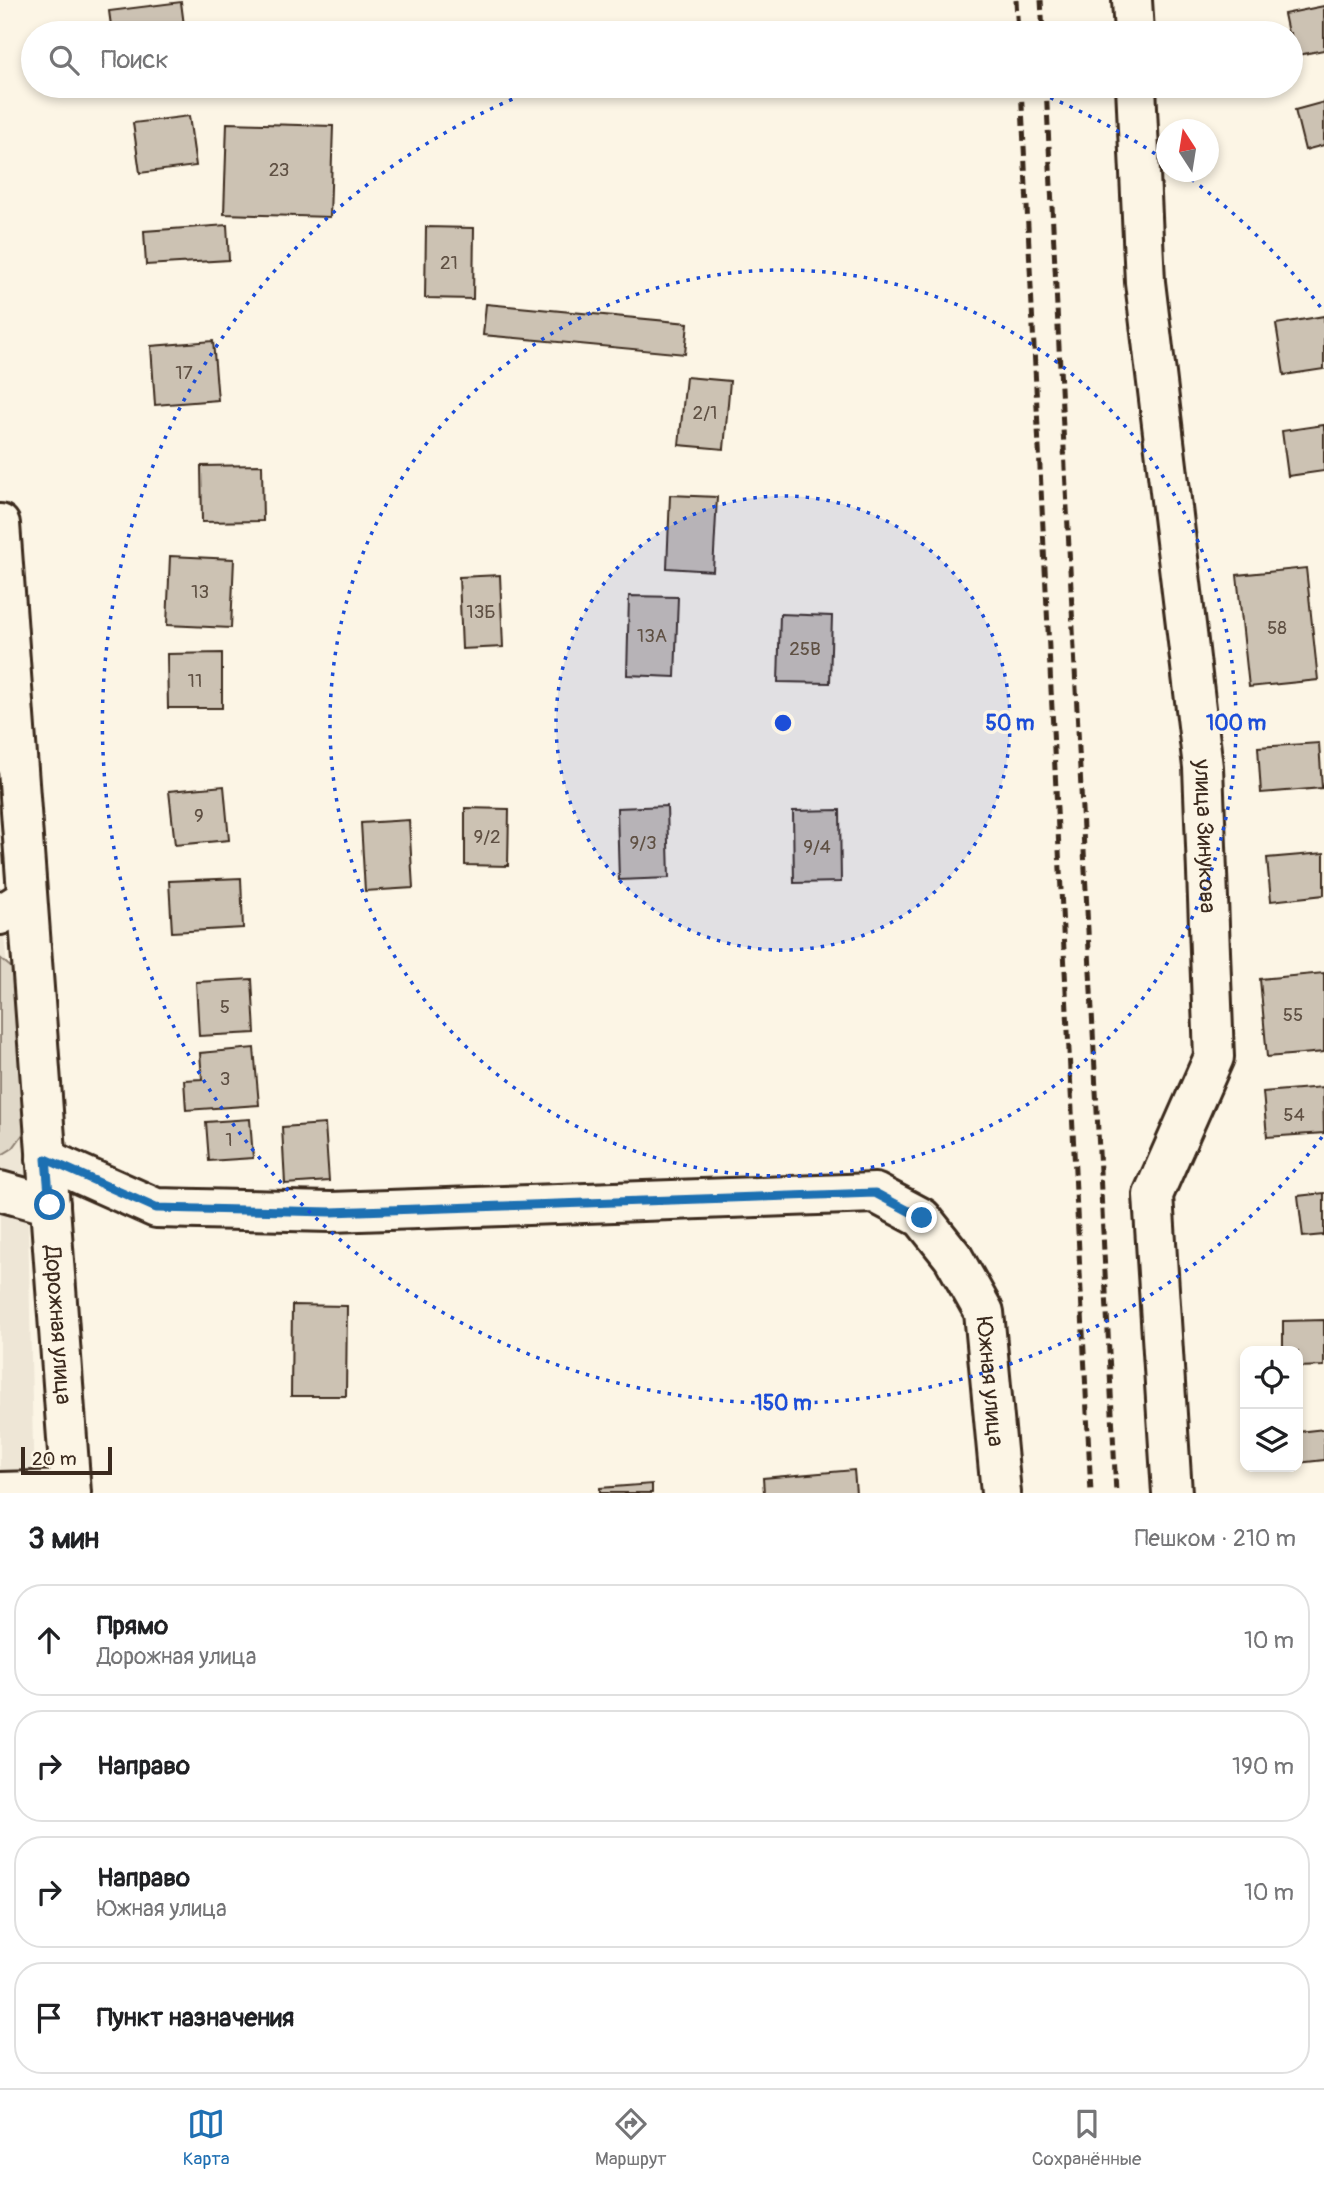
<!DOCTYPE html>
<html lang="ru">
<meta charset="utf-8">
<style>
:root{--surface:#fff;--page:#f6f6f6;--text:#202124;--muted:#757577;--line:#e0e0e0;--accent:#1f6fb2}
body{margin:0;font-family:Pangolin,sans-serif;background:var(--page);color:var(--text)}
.controls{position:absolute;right:21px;bottom:21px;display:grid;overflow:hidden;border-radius:14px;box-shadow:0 4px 10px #0003}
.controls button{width:63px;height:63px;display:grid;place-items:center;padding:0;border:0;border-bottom:2px solid var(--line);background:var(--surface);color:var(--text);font:35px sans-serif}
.compass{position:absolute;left:1156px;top:119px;width:63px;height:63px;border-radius:50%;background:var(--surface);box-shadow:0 4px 10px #0003;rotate:348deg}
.scale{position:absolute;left:21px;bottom:18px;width:91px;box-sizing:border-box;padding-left:7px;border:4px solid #3b2a1e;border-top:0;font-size:19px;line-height:24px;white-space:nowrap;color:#3b2a1e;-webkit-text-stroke:5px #fcf5e5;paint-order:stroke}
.stop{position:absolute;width:21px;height:21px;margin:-16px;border:5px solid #1f6fb2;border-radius:50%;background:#fff}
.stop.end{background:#1f6fb2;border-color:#fff;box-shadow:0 2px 7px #0008}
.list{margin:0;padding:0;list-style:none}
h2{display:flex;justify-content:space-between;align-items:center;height:91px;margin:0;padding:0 28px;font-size:30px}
h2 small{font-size:23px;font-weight:400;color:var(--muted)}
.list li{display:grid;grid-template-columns:46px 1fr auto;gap:21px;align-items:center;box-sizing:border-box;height:112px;margin:0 14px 14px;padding:0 14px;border:2px solid var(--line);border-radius:28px}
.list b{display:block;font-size:26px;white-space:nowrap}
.list p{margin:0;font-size:23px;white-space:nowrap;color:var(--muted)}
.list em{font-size:23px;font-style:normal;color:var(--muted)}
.icon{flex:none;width:38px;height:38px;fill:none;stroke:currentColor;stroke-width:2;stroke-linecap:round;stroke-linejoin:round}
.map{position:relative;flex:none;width:1324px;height:1493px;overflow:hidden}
.search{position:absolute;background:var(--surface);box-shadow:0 4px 10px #0003;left:21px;right:21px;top:21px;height:77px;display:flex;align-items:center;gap:18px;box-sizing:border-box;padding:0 24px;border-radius:38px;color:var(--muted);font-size:26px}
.sheet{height:595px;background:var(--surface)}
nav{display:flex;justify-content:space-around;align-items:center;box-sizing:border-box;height:98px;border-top:2px solid var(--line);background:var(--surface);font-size:19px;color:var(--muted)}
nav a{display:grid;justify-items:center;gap:4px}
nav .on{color:var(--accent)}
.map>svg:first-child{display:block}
</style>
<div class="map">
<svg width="1324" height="1493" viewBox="0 0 1324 1493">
<rect width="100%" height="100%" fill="#fcf5e5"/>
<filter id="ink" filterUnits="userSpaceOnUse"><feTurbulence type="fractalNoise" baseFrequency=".0143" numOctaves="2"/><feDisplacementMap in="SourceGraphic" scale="14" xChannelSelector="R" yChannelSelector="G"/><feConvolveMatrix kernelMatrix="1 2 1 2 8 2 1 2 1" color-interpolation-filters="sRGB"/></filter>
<g filter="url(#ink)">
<path fill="#eee6d6" d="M0,893L27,1175L34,1493H0Z"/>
<path fill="#e0d8c8" stroke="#8e8173" stroke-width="2" d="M0,958L13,969L26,1130L13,1148L0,1156Z"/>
<g fill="#ccc2b3" stroke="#3b2a1e" stroke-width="2">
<path d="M181,2L185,33H112L109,11Z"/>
<path d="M1324,6V50L1293,56L1291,33H1288L1284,14Z"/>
<path d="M1324,102V145L1305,150L1295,110Z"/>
<path d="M189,116L196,166L140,173L133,123Z"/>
<path d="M227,123L333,126L330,217L224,214Z"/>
<path d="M227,225L229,260L146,265L144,231Z"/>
<path d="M426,227L474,228L473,299L425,298Z"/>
<path d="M486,304L688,323L685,354L483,335Z"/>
<path d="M1324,316V369L1284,375L1276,324Z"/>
<path d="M213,341L218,400L155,405L151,346Z"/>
<path d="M686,377L730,381L724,449L679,445Z"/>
<path d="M1324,425V471L1288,476L1282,431Z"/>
<path d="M262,465L263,521L202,522L201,466Z"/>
<path d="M670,495L717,497L713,571L667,568Z"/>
<path d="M170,556L234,559L231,628L167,625Z"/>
<path d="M1306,568L1318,680L1249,687L1237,575Z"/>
<path d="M500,575L503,647L462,649L459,577Z"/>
<path d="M629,596L678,597L675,677L627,675Z"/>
<path d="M780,614L832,616L830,683L778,682Z"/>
<path d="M222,653V708H168L167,654Z"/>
<path d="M1319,743L1322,788L1261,793L1258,747Z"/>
<path d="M224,786L229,840L175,845L169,791Z"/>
<path d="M667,806L669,878L619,880L617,808Z"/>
<path d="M465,808L509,809L508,866L465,865Z"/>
<path d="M840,810L841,882L794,883L793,811Z"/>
<path d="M409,820L413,888L365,891L361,823Z"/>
<path d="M1324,853V895L1271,901L1267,858Z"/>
<path d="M241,878L243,928L172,932L169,881Z"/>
<path d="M1324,973V1052L1267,1057L1260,979Z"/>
<path d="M252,979L255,1033L199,1036L196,982Z"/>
<path d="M254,1048L259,1105L186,1110L184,1080L202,1079L200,1053Z"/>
<path d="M1323,1087L1324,1133L1267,1137L1263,1092Z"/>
<path d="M250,1119L253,1158L209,1161L206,1122Z"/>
<path d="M325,1124L329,1181L285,1184L282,1127Z"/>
<path d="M1324,1193V1235L1303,1237L1298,1196Z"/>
<path d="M292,1305L347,1306L346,1396H291Z"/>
<path d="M1324,1320V1366L1298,1367V1351H1283V1321Z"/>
<path d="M1324,1429V1460L1298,1463V1432Z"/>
<path d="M854,1470L856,1493H764L763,1478Z"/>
<path d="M652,1484V1493H600V1488Z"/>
</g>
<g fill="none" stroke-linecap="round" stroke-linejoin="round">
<g stroke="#3b2a1e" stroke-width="44">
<g id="minor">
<path d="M1132,0L1134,33"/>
<path id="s1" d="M1136,86L1145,282L1203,767L1214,1057L1153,1195L1172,1493"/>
<path d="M0,915L27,898"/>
<path id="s2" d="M46,1159L156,1208L331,1212L875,1193L922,1218L953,1257L984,1312L1001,1493"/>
<path d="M0,1191L50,1205"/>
<path d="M0,1492L70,1490"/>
</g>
</g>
<g stroke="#3b2a1e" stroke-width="44">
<g id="major">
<path id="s3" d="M0,524L71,1493"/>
</g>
</g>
<use href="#minor" stroke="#fcf5e5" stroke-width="38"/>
<use href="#major" stroke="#fcf5e5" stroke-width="38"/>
<g stroke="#3b2a1e" stroke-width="5" stroke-dasharray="10 5" stroke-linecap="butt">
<path d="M1016,0L1018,33"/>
<path d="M1041,0L1043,33"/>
<path d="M1021,86L1091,1493"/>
<path d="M1046,86L1116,1493"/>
</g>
</g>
</g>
<g fill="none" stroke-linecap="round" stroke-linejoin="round" filter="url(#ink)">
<path stroke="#1f6fb2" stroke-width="9" d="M50,1205L46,1159L156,1208L331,1212L875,1193L922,1218"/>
</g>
<circle cx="783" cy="723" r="227" fill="#1d4ed8" fill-opacity=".12"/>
<g fill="none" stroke="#1d4ed8" stroke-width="3.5" stroke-dasharray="3.5 7">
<circle cx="783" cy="723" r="227"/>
<circle cx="783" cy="723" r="453"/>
<path d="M1322 1137A680 680 0 1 1 545 86M1021 86A680 680 0 0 1 1163 159M1183 173A680 680 0 0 1 1322 309"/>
</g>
<g text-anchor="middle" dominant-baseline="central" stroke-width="7" stroke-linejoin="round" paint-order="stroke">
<g font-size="19" fill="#5f5043">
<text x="279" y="170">23</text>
<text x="449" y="263">21</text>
<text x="184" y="373">17</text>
<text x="705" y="413">2/1</text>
<text x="200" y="592">13</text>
<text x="481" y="612">13Б</text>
<text x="1277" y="628">58</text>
<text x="652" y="636">13А</text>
<text x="805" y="649">25В</text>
<text x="195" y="681">11</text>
<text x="199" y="816">9</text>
<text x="487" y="837">9/2</text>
<text x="643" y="843">9/3</text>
<text x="817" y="847">9/4</text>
<text x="225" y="1007">5</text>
<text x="1293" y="1015">55</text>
<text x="225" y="1079">3</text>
<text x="1294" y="1115">54</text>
<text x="229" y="1140">1</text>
</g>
<g font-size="23" fill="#3b2a1e" stroke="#fcf5e5">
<text stroke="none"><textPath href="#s1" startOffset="754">улица Зинукова</textPath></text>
<text stroke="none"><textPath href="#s3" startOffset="803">Дорожная улица</textPath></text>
<text stroke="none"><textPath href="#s2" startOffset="1076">Южная улица</textPath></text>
</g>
</g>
<circle cx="783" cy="723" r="10" fill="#1d4ed8" stroke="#fcf5e5" stroke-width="3.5"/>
<g font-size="21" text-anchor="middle" font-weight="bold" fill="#1d4ed8" stroke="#fcf5e5" stroke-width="7" stroke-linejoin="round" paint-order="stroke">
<text x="1010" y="730">50 m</text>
<text x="1236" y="730">100 m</text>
<text x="783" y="1410">150 m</text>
</g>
</svg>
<div class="controls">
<button><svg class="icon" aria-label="locate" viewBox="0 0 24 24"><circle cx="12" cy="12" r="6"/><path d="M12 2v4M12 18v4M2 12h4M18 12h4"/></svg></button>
<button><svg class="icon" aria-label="layers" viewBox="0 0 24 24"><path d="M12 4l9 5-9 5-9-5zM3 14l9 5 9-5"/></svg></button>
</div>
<svg class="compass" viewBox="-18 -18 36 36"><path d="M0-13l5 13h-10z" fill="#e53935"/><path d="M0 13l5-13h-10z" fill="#757577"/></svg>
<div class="scale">20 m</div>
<div class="stop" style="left:50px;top:1205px"></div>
<div class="stop end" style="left:922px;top:1218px"></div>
<div class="search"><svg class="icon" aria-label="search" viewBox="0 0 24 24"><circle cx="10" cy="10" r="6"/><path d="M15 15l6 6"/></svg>Поиск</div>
</div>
<section class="sheet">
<h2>3 мин<small>Пешком · 210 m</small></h2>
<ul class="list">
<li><svg class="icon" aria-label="ahead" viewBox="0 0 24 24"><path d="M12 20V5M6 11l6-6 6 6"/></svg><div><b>Прямо</b><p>Дорожная улица</p></div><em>10 m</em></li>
<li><svg class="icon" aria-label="right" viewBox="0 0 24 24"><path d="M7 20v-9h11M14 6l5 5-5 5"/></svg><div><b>Направо</b></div><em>190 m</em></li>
<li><svg class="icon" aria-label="right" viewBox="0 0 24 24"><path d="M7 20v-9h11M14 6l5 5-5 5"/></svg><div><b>Направо</b><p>Южная улица</p></div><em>10 m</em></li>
<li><svg class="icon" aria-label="arrive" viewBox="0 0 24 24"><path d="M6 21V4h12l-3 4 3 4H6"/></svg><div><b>Пункт назначения</b></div></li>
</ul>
</section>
<nav>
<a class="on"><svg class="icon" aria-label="map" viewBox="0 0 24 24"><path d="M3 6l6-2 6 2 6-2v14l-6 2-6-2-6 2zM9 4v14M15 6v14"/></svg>Карта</a>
<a><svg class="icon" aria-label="directions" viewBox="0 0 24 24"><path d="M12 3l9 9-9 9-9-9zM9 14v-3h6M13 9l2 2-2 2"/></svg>Маршрут</a>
<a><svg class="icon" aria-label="saved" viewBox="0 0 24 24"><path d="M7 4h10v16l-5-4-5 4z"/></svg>Сохранённые</a>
</nav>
